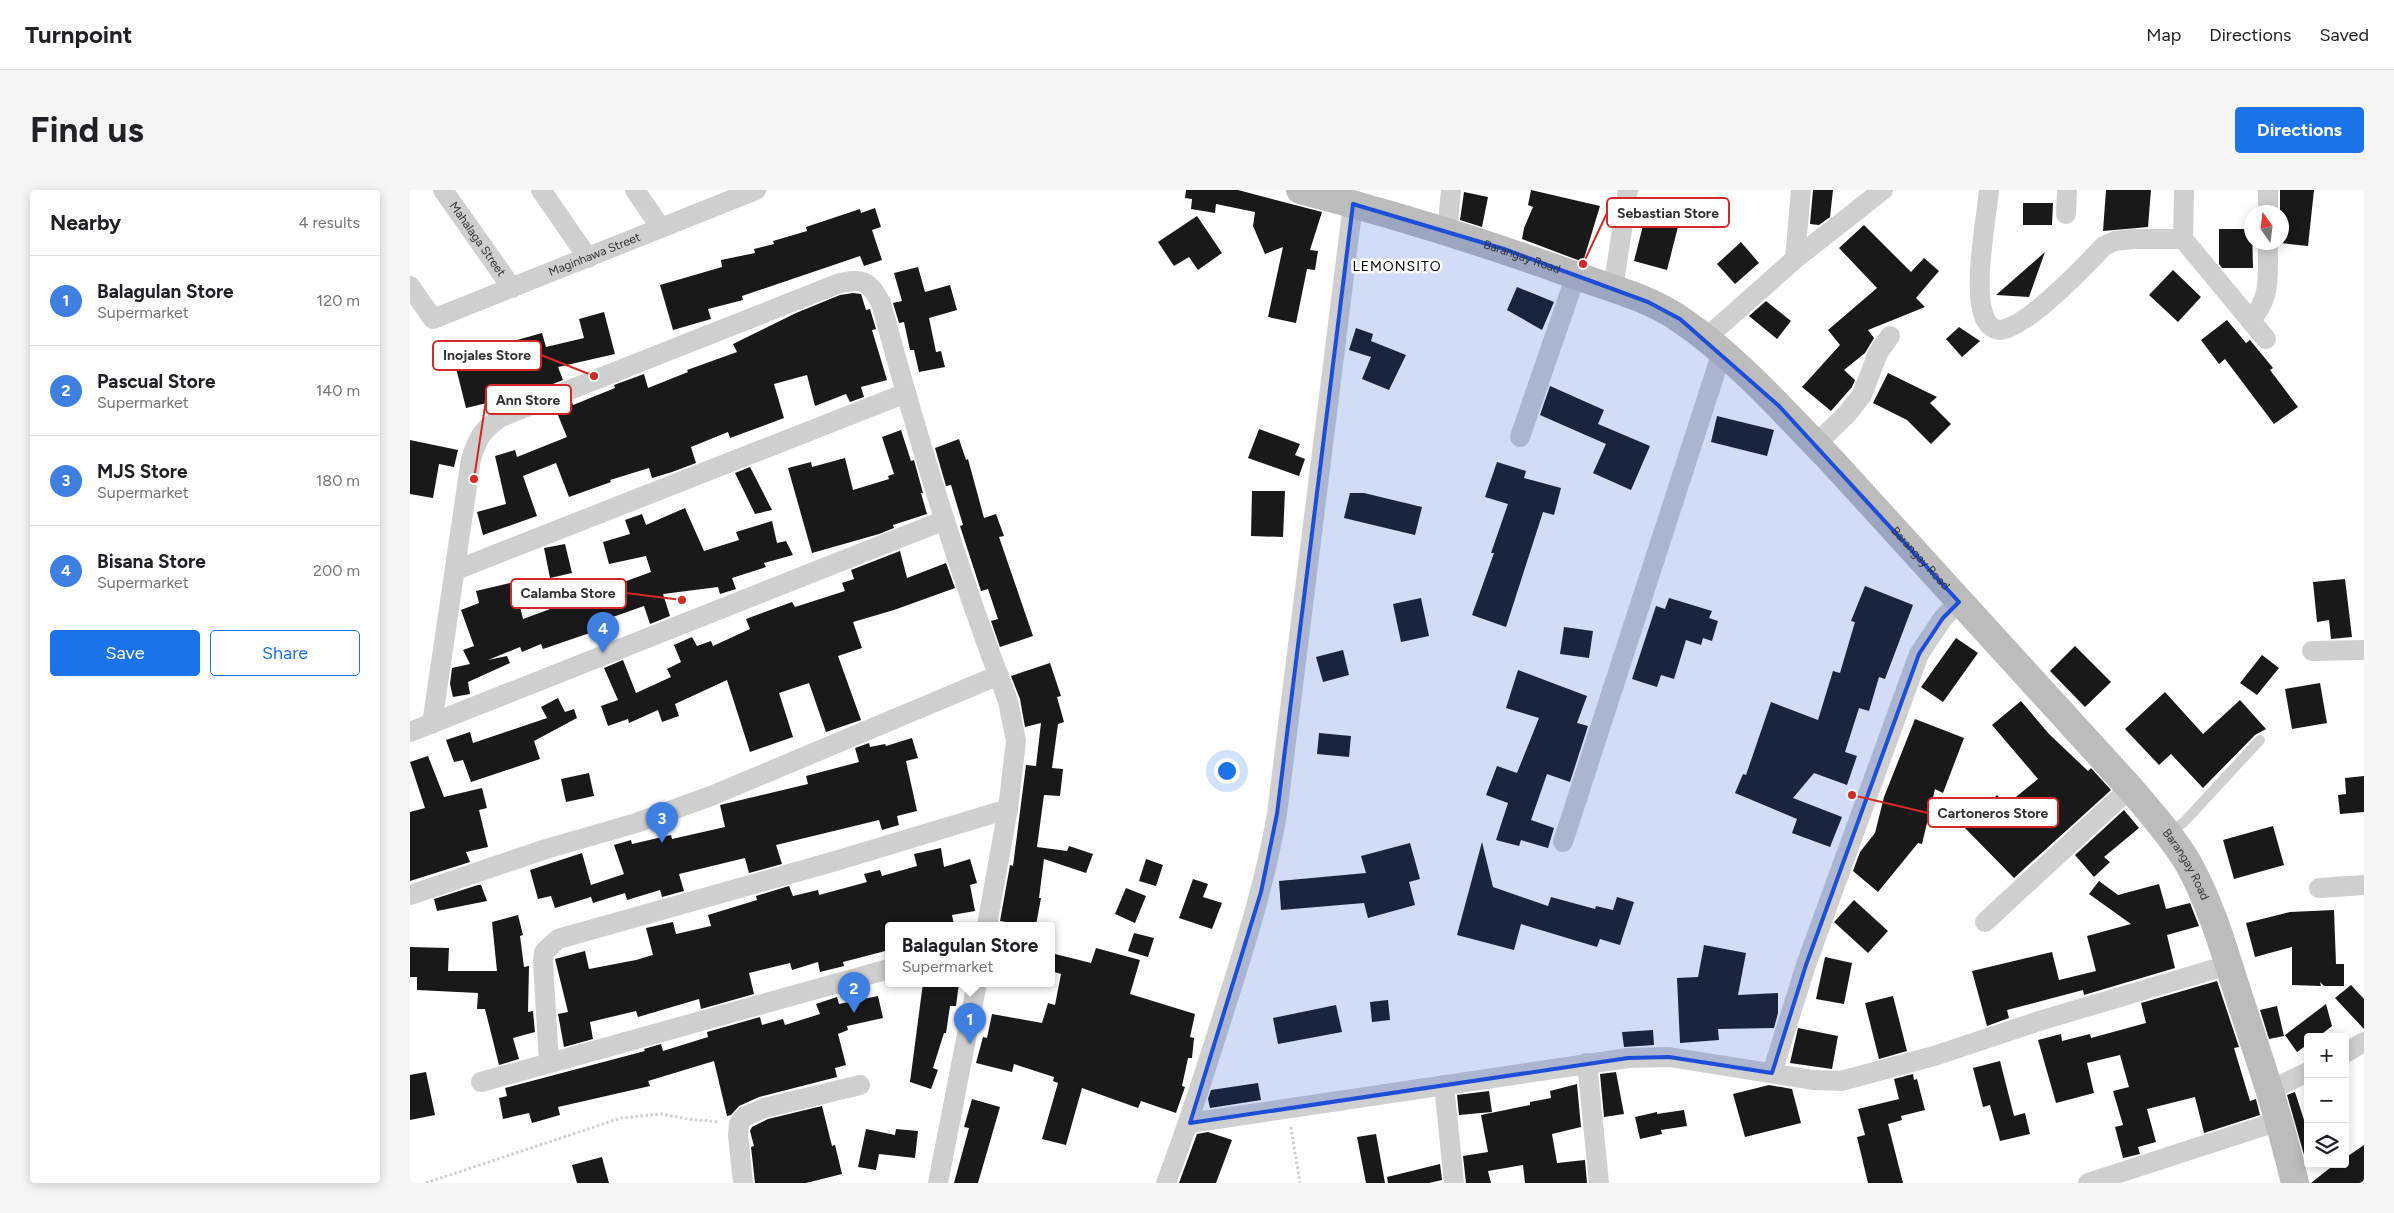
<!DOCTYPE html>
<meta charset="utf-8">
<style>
:root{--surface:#fff;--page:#f6f6f6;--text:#202124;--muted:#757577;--line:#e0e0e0;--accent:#1a73e8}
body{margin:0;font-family:Figtree,sans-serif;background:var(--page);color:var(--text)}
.controls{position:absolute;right:15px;bottom:15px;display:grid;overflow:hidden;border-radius:5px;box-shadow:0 2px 12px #0003}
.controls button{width:45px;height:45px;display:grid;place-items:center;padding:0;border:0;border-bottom:1px solid var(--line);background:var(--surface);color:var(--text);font:25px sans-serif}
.compass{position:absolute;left:1834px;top:15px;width:45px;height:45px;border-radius:50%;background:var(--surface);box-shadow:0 2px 12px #0003;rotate:346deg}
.you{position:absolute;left:816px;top:580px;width:18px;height:18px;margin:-12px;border:4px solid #fff;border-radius:50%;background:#1a73e8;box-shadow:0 0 0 8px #1a73e833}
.badge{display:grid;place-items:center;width:32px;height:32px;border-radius:50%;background:var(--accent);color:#fff;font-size:16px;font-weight:700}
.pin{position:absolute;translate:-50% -41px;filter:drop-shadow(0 1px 2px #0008)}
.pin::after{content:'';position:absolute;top:26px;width:18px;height:15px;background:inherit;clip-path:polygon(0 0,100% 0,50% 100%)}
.popup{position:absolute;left:475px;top:732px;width:170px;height:65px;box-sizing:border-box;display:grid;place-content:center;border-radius:5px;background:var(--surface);filter:drop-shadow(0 1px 4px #0005);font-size:16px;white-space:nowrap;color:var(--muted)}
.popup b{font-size:19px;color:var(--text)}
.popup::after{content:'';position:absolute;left:50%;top:100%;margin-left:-10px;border:10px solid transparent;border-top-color:var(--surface)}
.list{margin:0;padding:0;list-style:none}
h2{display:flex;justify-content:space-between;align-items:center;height:65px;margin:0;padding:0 20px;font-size:21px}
h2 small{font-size:16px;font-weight:400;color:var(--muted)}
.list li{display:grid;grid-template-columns:32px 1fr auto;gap:15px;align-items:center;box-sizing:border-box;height:90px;padding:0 20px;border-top:1px solid var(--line)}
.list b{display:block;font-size:19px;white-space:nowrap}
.list p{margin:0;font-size:16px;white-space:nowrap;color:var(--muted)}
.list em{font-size:16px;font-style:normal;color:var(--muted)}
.actions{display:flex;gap:10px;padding:15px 20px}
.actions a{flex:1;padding:11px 0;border:1px solid var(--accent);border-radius:5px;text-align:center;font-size:18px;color:var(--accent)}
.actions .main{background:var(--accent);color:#fff}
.icon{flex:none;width:28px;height:28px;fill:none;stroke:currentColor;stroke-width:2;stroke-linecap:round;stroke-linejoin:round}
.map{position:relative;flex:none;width:1954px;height:993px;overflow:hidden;border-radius:5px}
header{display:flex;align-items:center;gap:30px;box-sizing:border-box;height:70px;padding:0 25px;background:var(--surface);border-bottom:1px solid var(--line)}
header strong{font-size:24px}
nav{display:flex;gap:28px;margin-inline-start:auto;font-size:18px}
.intro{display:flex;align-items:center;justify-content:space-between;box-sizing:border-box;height:120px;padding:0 30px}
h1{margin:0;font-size:35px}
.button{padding:12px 22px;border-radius:5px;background:var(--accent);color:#fff;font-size:18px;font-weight:700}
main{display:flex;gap:30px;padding:0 30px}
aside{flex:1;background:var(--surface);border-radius:5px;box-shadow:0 2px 12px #0003}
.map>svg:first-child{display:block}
</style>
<header>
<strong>Turnpoint</strong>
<nav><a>Map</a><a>Directions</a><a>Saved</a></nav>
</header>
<div class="intro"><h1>Find us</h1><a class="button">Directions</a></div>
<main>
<aside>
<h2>Nearby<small>4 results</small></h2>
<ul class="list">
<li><span class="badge" style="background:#3f7fe0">1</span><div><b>Balagulan Store</b><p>Supermarket</p></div><em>120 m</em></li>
<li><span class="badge" style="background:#3f7fe0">2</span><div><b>Pascual Store</b><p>Supermarket</p></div><em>140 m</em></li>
<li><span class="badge" style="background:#3f7fe0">3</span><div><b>MJS Store</b><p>Supermarket</p></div><em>180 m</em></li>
<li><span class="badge" style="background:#3f7fe0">4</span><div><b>Bisana Store</b><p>Supermarket</p></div><em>200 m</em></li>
</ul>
<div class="actions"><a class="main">Save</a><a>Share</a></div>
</aside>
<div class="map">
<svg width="1954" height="993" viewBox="0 0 1954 993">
<rect width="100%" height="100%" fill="#fff"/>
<g fill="#191919">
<path d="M776,0H828L912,22L900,60L908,61L905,80L897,79L886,133L858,127L873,57L855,64L843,36L845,22L806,14L805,23L781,19L782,9L775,8Z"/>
<path d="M1121,0L1190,16L1173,72L1112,49L1114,38L1123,17L1118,15Z"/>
<path d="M1403,0H1423L1420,27L1409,35L1400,34Z"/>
<path d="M1696,0H1741L1738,37L1693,41Z"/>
<path d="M1870,0H1904L1898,56L1870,53Z"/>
<path d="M1054,2L1078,7L1072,37L1050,30Z"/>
<path d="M1240,8L1273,17L1257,80L1224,71Z"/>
<path d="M1613,13H1643L1642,35H1613Z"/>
<path d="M465,18L471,37L462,40L472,70L454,76L450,66L332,106L333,110L298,119L301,129L263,140L250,95L312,77L311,70L345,63L344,59L364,54L363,51L397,41L396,37L450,19L451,23Z"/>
<path d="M787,26L812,63L788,80L779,67L764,76L748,52Z"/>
<path d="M1454,35L1501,82L1514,68L1529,81L1506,108L1515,117L1458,140L1464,148L1455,163L1434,180L1445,190L1442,197L1421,221L1392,197L1430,155L1418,140L1467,98L1429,58Z"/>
<path d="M1809,39H1842L1843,78H1812L1809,74Z"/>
<path d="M1331,52L1349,73L1325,94L1307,74Z"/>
<path d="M1635,62L1619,107L1586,105Z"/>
<path d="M508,77L515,102L540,95L547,120L519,128L526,162L531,161L535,177L509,182L504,160H500L494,132L489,133L483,113L492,111L484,83Z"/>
<path d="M1763,80L1791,107L1768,132L1739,105Z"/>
<path d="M1107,97L1144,112L1132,140L1097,120Z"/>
<path d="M443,103L451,104L456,120L460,119L466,139L462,140L477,190L451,197L454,207L440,212L436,204L405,216L397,185L364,194L374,228L320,248L318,242L281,257L286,273L262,282L242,288L239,278L200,290L201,292L159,307L146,273L113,286L127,326L73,345L67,322L96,314L85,266L105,260L107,267L157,247L145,218L162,212L163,215L205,198L204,195L234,184L238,198L278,182L277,180L327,162L323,154L386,123L430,105Z"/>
<path d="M1356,111L1381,131L1367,149L1339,126Z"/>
<path d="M194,122L205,164L148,177L153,190L103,210L102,207L56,218L45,174L84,165L83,159L108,153L107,150L132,143L136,157L174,148L169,129Z"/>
<path d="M1817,130L1836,153L1840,150L1863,178L1860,180L1888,217L1864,234L1815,169L1809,174L1791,150Z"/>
<path d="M1549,137L1570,151L1552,167L1536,149Z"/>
<path d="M946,138L963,144L961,151L996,165L979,200L952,189L961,167L939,160Z"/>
<path d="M1478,183L1527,207L1520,213L1541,234L1521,254L1497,230L1463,213Z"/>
<path d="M1140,196L1194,220L1188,234L1240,256L1221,300L1183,283L1196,254L1130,225Z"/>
<path d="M1307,226L1364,240L1357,266L1301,252Z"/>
<path d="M849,239L890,254L885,265L895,269L889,286L838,268Z"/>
<path d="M491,240L501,271L504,270L513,303H511L517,324L483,335L484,338L469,344L402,363L378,278L401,272L402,277L435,268L443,300L479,289L478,286L484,284L472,247Z"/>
<path d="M549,249L556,270L558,269L574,328L586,324L594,346L589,347L623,446L590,457L581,431L588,429L578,399L571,401L550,336L553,335L541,295L536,296L525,258Z"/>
<path d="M0,250L48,260L44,277L29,274L23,308L0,304Z"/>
<path d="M1087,272L1116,281L1114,288L1151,298L1144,325L1133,322L1096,437L1062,425L1084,363H1081L1098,314L1075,307Z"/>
<path d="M340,277L362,320L345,324L325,283Z"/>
<path d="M842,301H875L873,347L841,346Z"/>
<path d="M940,303H954L1012,317L1005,345L934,328Z"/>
<path d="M275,318L294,361L329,350L326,342L362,331L367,353L376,351L383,365L354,373L356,377L322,388L326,399L310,404L308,397L253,404L260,426L240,434L234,416L200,428L203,435L133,459L131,454L112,462L110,457L78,470L97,466L100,473L58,492L60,504L43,507L40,494L42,478L60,474L53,460L64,456L51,420L69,413L66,401L104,392L113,429L241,382L236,366L199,374L193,352L220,344L215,330L232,324L236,335Z"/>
<path d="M155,354L162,383L140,388L134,358Z"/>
<path d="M490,361L497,388L536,373L545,398L484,420L443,432L452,458L428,466L451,530L416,542L399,493L369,503L383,547L340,562L317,490L265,514L269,526L252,532L248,520L219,533L218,529L198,536L191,516L208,510L194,478L213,470L226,503L261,487L257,479L271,472L264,455L282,447L287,456L301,451L303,456L340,439L336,429L382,412L385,417L435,401L432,393L444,389L441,380Z"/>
<path d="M1935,389L1942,447L1921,449L1919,430L1907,432L1903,392Z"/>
<path d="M1455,396L1503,415L1475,489L1469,487L1459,521L1449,518L1435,562L1447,566L1437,595L1404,583L1383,608L1432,627L1420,657L1382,643L1387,629L1325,603L1333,584L1336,585L1361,512L1408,530L1423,481L1430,483L1445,432L1441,431Z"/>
<path d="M1011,408L1019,446L991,452L983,414Z"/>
<path d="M1259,408L1302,421L1299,428L1308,431L1302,451L1293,448L1291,455L1276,450L1264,489L1251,485L1247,497L1222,489L1246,416L1255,419Z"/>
<path d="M1154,437L1183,441L1179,468L1150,464Z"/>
<path d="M1546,448L1568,463L1533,512L1511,497Z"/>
<path d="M1665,456L1701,492L1675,517L1640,481Z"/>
<path d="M933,460L939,485L913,492L906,467Z"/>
<path d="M1852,465L1869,478L1847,505L1830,493Z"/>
<path d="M640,473L651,506L647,507L654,532L648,534L642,578L653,579L650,606L634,605L627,657L657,661L659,656L683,664L676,683L634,669L629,708H631L626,735H615L590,731L600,675L603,676L616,575L626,576L631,533L615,537L610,509L601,486Z"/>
<path d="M1108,480L1177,506L1167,533L1178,536L1160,592L1137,584L1121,630L1144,638L1138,658L1111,650L1109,656L1086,650L1098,613L1076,605L1087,576L1107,583L1129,528L1096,518Z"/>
<path d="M1910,493L1917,533L1882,539L1875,499Z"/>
<path d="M1755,502L1793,544L1830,510L1856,539L1845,545L1793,598L1761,564L1749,575L1715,539Z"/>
<path d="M148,508L155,522L164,519L167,528L124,551L130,569L61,592L53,570L44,572L36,550L60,542L63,553L137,528L131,517Z"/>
<path d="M1611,511L1639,544L1678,581L1681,578L1701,600L1604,688L1554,637L1587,605L1596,615L1628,589L1582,535Z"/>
<path d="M1505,529L1554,548L1533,603L1525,599L1512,654L1508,653L1468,702L1443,681L1450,662L1465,643L1474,607Z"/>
<path d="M909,543L941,546L939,567L907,564Z"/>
<path d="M502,548L508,568L496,571L507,621L487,626L489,635L472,640L469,630L366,655L372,674L339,683L335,668L269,684L274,701L252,707L250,700L217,710L215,703L183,713L181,707L145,718L141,706L128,709L120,680L172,663L181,695L214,684L204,655L221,650L222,654L261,645L262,649L315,637L310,615L398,594L396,586L449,572L445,558L459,553L460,557L475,554L476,556Z"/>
<path d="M18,566L34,607L72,598L77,618L69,620L78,657L56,662L60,672L0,691V622L15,618L0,572Z"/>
<path d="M179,583L184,606L156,612L151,589Z"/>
<path d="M1954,586V622L1930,624L1928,605L1936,604L1935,588Z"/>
<path d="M1714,620L1729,638L1694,667L1700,672L1684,687L1665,665Z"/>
<path d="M1863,636L1874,675L1824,689L1813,650Z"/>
<path d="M1072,652L1083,697L1138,716L1141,707L1185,719L1186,716L1203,720L1207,707L1224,712L1210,755L1190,749L1187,757L1111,734L1104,760L1047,745Z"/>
<path d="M1000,653L1010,689L999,692L1005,715L958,728L954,713L871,720L869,691L956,683L951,666Z"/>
<path d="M531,658L534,677L560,669L567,693L560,695L565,721L542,725L544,735H479V760L433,772L434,776L410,782L408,772L382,780L380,773L339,783L344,804L291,819L289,809L228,827L226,821L180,832L183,849L154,857L148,824L158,822L145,769L175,761L179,779L226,770L243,765L236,738L263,732L266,744L301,736L298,725L347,710L346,706L379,696L383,706L408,700L409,705L457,692L454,684L470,680L472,686L507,676L504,664Z"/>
<path d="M736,669L753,675L746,696L729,691Z"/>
<path d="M783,689L798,694L793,707L812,713L802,739L769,728Z"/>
<path d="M1689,691L1708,705L1749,694L1756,719L1780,713L1789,736L1757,745L1765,778L1674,805L1673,800L1597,820L1599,828L1577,836L1562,781L1642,762L1649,790L1686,781L1677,746L1721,734L1679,704Z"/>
<path d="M68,695H71L77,711L27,721L24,709Z"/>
<path d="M716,698L736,706L725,733L705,724Z"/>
<path d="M1444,710L1478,741L1458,763L1424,732Z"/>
<path d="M1924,720L1926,774H1934V796H1914L1910,792L1911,796L1882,795V757L1845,767L1836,733L1880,722Z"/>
<path d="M108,725L113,745L110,746L114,777L119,776L118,822L123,821L125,842L103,848L109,869L89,875L75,819H67L68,803L7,800V787H0V757L39,758L38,781H87L82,732Z"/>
<path d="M724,743L744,748L738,767L718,761Z"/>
<path d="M1294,755L1336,763L1328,805L1368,803V823L1364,838L1308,839L1309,850L1270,853L1267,788L1288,787Z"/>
<path d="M686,758L730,770L720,804L785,824L780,847L784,848L782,868H778L772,896L775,897L766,923L731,911L728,918L672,898L656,955L632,949L648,893L643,891L644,887L604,874L602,882L566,873L573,847L577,848L582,824L632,833L638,813L645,815L651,784L641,781V763L681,773Z"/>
<path d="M1415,767L1442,773L1434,814L1406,809Z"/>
<path d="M1807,791L1829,857L1824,858L1840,911L1846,909L1850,925L1794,943L1785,907L1737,919L1746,952L1728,957L1730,964L1713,968L1705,937L1713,935L1703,901L1719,897L1710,865L1677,873L1684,903L1646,913L1628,850L1651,844L1652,851L1680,844L1681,848L1736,833L1731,813Z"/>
<path d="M513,793H549L546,816H540L536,843H534L523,878L528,880L521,899L500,892Z"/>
<path d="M1941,795L1954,809V839L1925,808Z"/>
<path d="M468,806L473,828L437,836L438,840L428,844L436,875L425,878L427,887L349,907L329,916L321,925L317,926L304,871L238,891L240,896L148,917L150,925L122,933L119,923L93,929L89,908L97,906L95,898L235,861L234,859L251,854L253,861L298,847L297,842L350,827L352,835L373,829L375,835L410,824L406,814L427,807L429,814Z"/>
<path d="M1483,806L1497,861L1469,869L1455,813Z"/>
<path d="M978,810L980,830L962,832L960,812Z"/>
<path d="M1916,814L1922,836L1908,847H1898V854L1887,862L1875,845Z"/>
<path d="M926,815L932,842L868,854L863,828Z"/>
<path d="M1867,816L1874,846L1859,849L1850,820Z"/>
<path d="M1388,838L1428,846L1422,879L1380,873Z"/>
<path d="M1243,840L1244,855L1214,857L1212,842Z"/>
<path d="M1590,871L1604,926L1615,923L1620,944L1590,951L1580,915L1573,917L1563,878Z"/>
<path d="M16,882L25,925L0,930V885Z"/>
<path d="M1206,882L1214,924L1194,927L1190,884Z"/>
<path d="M1503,884L1504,890L1507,889L1515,920L1491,926L1492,930L1478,934L1493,993H1458L1447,947L1455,945L1448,919L1489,909L1484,889Z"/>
<path d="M848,893L851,910L800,918L798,909L801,900Z"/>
<path d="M1167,894L1171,937L1142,944L1147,973L1175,970L1177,993H1115L1113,975L1078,981L1081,993H1056L1053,966L1078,962L1071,925L1120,915V912L1141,908L1140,901Z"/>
<path d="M1359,895L1382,899L1391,933L1335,947L1323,904Z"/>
<path d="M1079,901L1082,922L1049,925L1047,905Z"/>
<path d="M1885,902L1894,930L1898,929V979L1877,905Z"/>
<path d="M562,909L590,917L568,993H544L559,938L554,937Z"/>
<path d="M412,916L422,956L425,955L432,984L396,993H345L341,957L344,956L340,941L342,937L358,929Z"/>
<path d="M1274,920L1277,936L1251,940L1252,944L1230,949L1225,927L1247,922V924Z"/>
<path d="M456,939L485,945L486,939L508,941L505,968L469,964L466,980L448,977Z"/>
<path d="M798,942L822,950L806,993H769L787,944Z"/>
<path d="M966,944L975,993H956L947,947Z"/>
<path d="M1954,955V993H1901L1925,974H1935V968Z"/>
<path d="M192,967L199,993H167L162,975Z"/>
<path d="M1030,974L1032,990L1019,993H978L977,987Z"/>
</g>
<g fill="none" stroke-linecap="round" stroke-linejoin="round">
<g stroke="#cfcfcf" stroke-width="3" stroke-dasharray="2.5 2.5" stroke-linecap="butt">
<path d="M881,937L890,993"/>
<path d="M16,993L211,928L251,924L278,929L309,932"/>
</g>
<path stroke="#cfcfcf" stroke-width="10" d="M1759,644L1775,631L1850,550"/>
<g stroke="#cfcfcf" stroke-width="20">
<path id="s1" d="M33,0L102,98"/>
<path d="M131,0L178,68"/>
<path d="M225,0L251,38"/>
<path d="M1579,0C1576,31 1563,98 1574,126C1576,133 1583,140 1590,140C1616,138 1675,76 1694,56L1705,51L1723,49H1773"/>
<path d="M1774,0L1773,49L1856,149"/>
<path d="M1858,22V0"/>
<path d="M1656,24L1657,0"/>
<path d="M1037,44L1041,0"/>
<path d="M1385,69L1391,0"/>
<path id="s2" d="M0,96L23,129L346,0"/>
<path d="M1203,99L1218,0"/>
<path d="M1840,130C1863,108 1857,82 1858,52"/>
<path d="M1296,148L1385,69L1473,0"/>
<path d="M1110,247L1166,85"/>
<path d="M1406,254L1437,224L1452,205L1468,163L1480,146"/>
<path d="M46,380L496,203"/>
<path d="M1902,461L1954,460"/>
<path d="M22,534L61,269C68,247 72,240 91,227L427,94C452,88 458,89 471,113C507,247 548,381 598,511L606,551L598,619L577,735"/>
<path d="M0,542L535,330"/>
<path d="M1153,652L1312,162"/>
<path d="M1909,698L1954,695"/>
<path d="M0,705L136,659L226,633L301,606L589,485"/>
<path d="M1575,732L1720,598"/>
<path d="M1935,863L1954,852"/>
<path d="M139,873L133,772L134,762L148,749L422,672L598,619"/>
<path d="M1177,873L1189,993"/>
<path d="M1362,883L1396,775L1509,464L1533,428L1549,412"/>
<path d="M71,892L479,779"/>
<path d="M1034,895L1044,993"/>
<path d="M1860,900L1898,882"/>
<path d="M780,933L1218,868L1259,867L1403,890L1431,891L1524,866L1629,831L1818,775"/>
<path d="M333,993L328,945L329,934L334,927L354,918L450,895"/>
<path d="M528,993L567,793"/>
<path d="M756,993C779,933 798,873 817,812C837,750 856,688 867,624L943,14"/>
<path d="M1678,993L1869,931"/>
</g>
<path stroke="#bcbcbc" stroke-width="28" id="s3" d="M890,0C982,24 1074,52 1164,85C1200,98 1240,108 1271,130C1327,168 1373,221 1420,269L1720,598C1740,622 1762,646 1778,673C1801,714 1814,760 1828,804C1849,867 1870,929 1885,993"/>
</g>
<path fill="#1d4ed8" fill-opacity="0.2" stroke="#1d4ed8" stroke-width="4" stroke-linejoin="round" d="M943,14L1094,59L1238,112L1270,129L1369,216L1549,412L1533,428L1509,464L1396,775L1362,883L1259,867L1218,868L780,933L851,702L867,624Z"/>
<g text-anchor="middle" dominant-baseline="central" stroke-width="5" stroke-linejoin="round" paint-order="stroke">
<g font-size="12" fill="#323232" stroke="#fff">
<text stroke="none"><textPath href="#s1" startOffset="60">Mahalaga Street</textPath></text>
<text stroke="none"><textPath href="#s2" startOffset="214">Maginhawa Street</textPath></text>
<text stroke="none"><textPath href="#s3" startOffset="232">Barangay Road</textPath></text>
<text stroke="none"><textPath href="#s3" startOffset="742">Barangay Road</textPath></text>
<text stroke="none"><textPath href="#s3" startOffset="1148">Barangay Road</textPath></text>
</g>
<g font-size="14" letter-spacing="1" fill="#000" stroke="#fff">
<text x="987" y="76">LEMONSITO</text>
</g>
</g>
<path fill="none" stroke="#d62828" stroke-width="2" d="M1173 74L1197 23M184 186L131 165M64 289L76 210M272 410L216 403M1442 605L1518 623"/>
<g fill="#d62828" stroke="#fff" stroke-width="2">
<circle cx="1173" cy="74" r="5"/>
<circle cx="184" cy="186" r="5"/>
<circle cx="64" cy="289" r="5"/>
<circle cx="272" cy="410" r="5"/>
<circle cx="1442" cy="605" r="5"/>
</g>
<g fill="#fff" stroke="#d62828" stroke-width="2">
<rect x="1197" y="8" width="122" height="29" rx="5"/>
<rect x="23" y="151" width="108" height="29" rx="5"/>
<rect x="76" y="195" width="85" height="29" rx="5"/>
<rect x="101" y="389" width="115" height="29" rx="5"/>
<rect x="1518" y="608" width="130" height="29" rx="5"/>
</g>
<g font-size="14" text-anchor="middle" font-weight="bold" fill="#323232">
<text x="1258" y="28">Sebastian Store</text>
<text x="77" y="170">Inojales Store</text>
<text x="118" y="215">Ann Store</text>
<text x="158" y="408">Calamba Store</text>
<text x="1583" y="628">Cartoneros Store</text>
</g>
</svg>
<div class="controls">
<button>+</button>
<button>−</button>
<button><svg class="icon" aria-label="layers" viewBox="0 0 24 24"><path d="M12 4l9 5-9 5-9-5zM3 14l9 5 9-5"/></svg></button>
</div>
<svg class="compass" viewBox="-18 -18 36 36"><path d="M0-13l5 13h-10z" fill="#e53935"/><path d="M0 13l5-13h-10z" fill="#757577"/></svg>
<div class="you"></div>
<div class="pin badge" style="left:560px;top:854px;background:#3f7fe0">1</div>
<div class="popup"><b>Balagulan Store</b>Supermarket</div>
<div class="pin badge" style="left:444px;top:823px;background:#3f7fe0">2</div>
<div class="pin badge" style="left:252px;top:653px;background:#3f7fe0">3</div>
<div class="pin badge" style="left:193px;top:463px;background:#3f7fe0">4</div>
</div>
</main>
